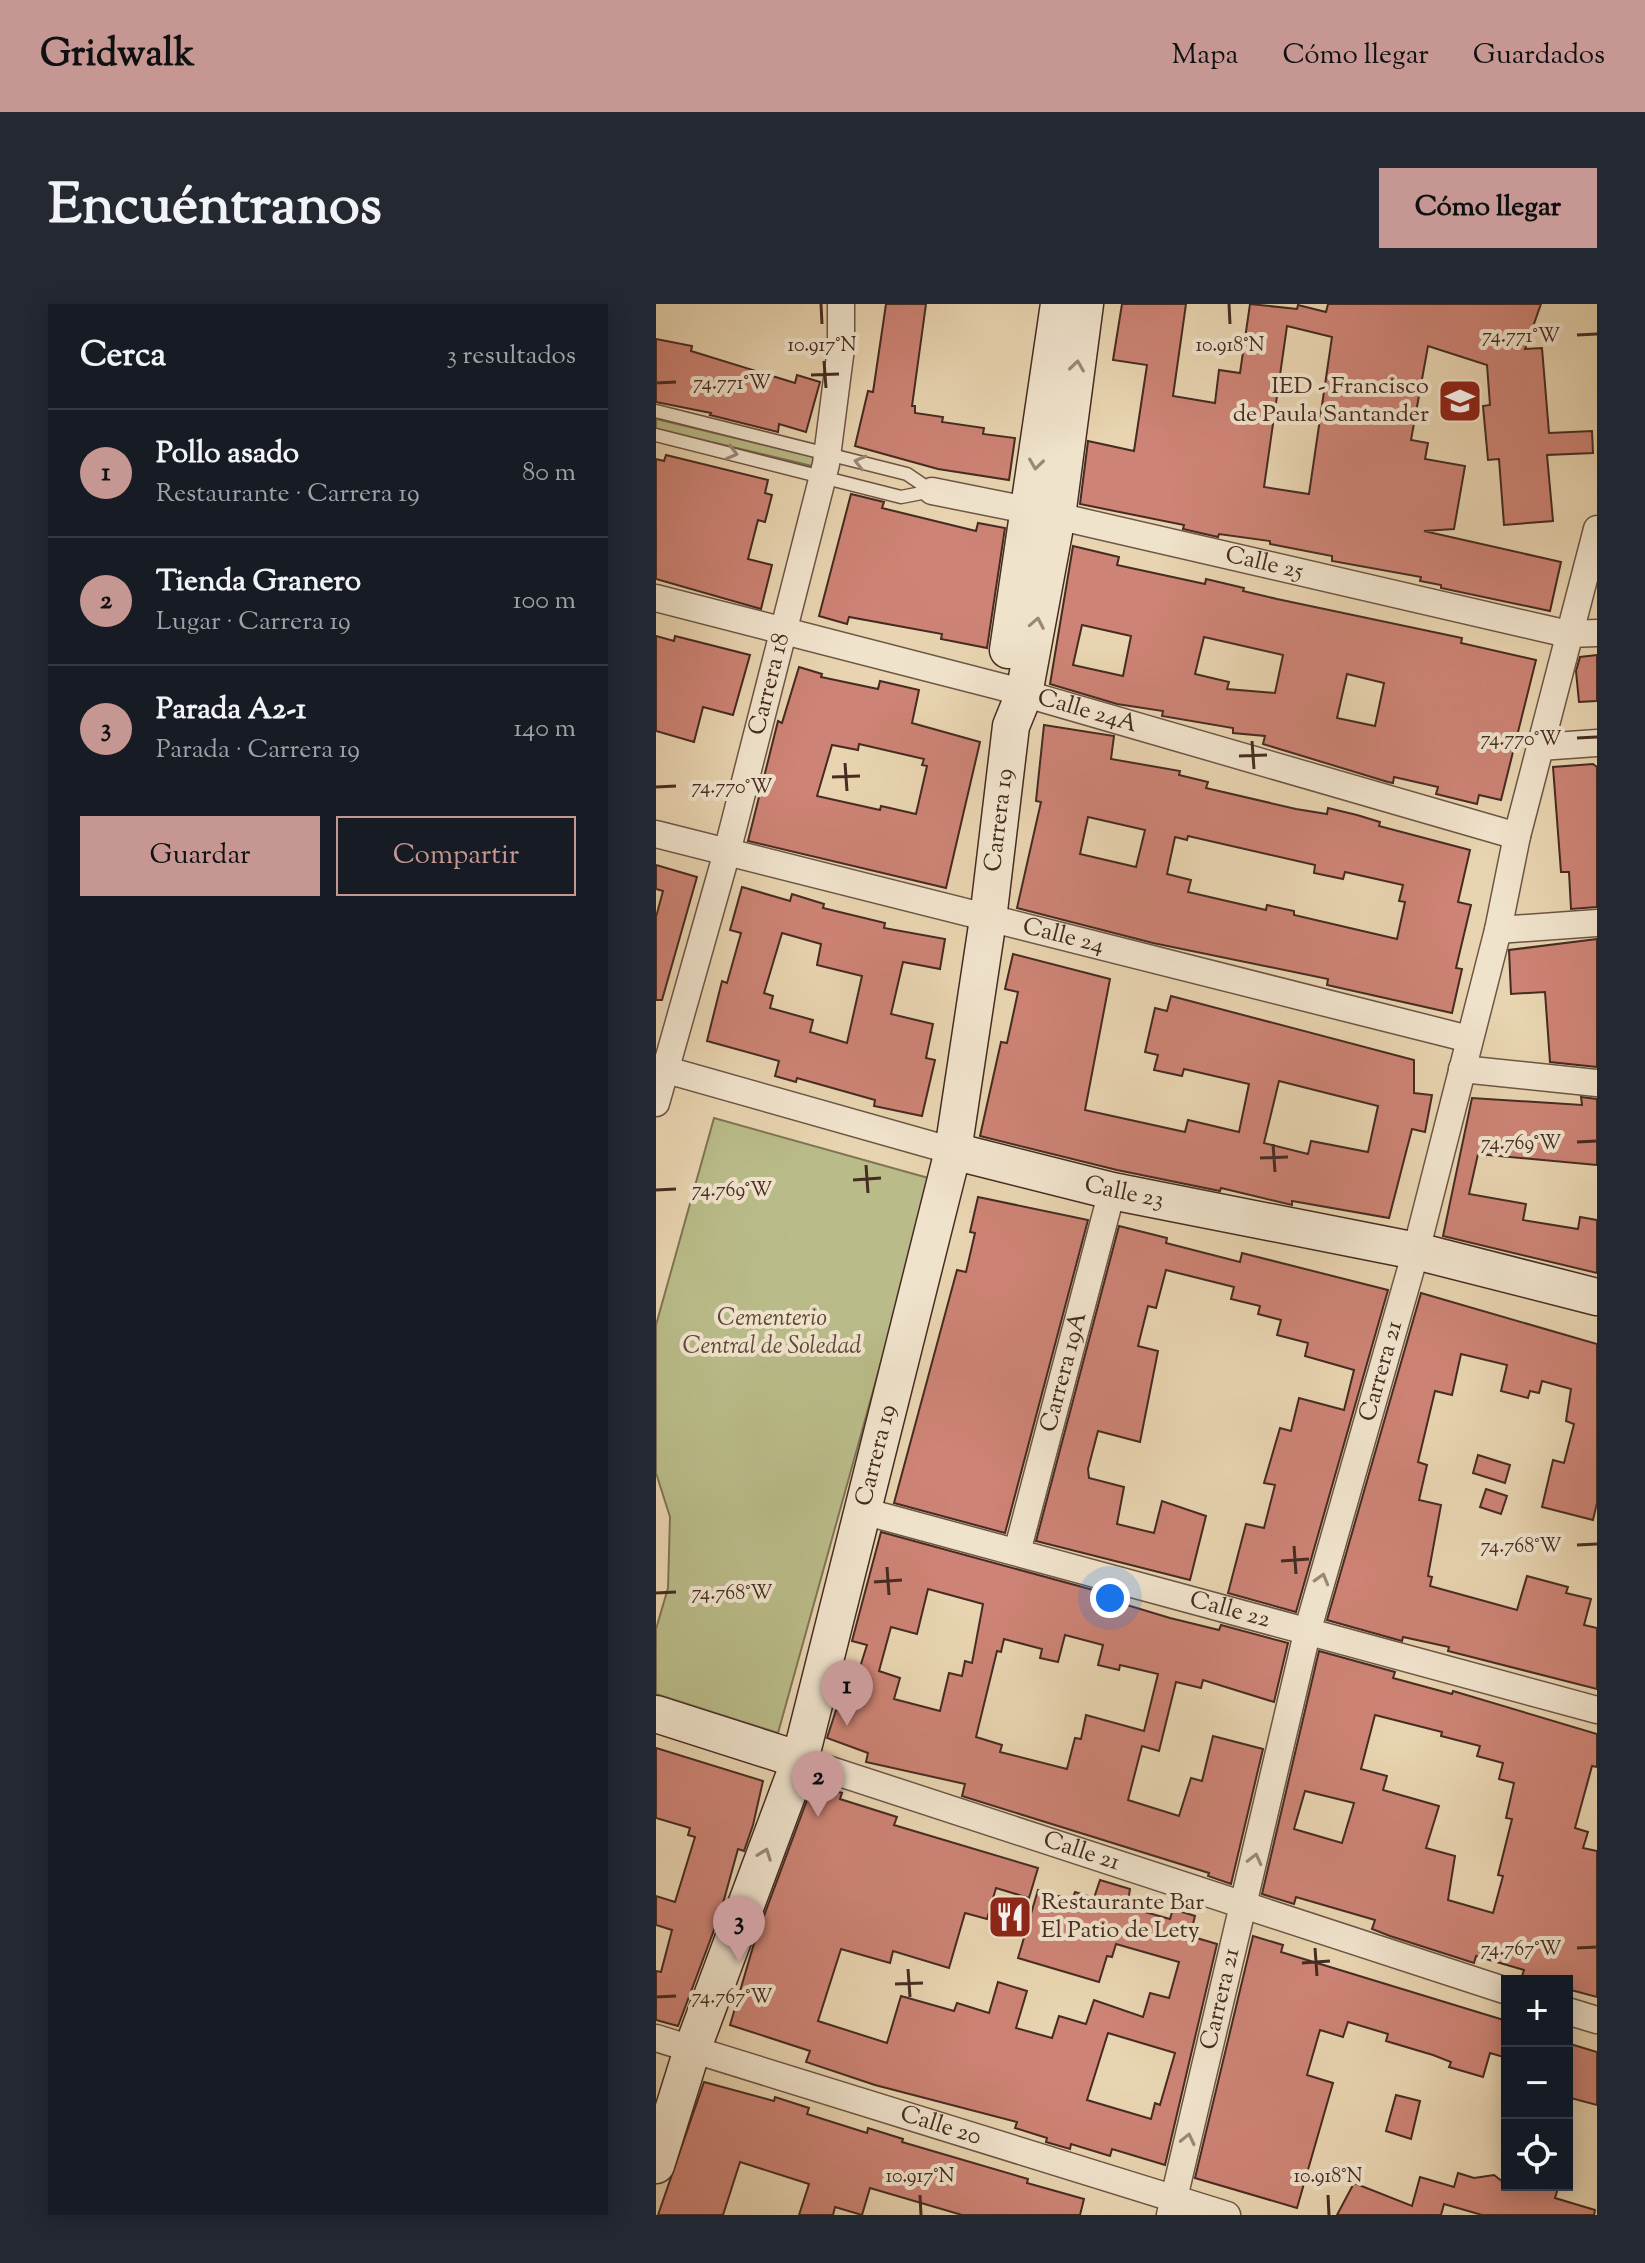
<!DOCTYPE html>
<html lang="es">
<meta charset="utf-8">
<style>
:root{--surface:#171b24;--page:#242831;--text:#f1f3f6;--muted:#9ea1a6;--line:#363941;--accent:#c59692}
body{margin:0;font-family:"Sorts Mill Goudy",serif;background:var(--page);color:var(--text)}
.controls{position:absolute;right:24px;bottom:24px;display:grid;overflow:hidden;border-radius:0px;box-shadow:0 4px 20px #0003}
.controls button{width:72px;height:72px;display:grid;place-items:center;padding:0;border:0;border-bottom:2px solid var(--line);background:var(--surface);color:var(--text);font:40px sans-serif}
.you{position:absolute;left:454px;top:1294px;width:28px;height:28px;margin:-20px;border:6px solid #fff;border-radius:50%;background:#1a73e8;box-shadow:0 0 0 12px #1a73e833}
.badge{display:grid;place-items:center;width:52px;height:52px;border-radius:50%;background:var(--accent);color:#111;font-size:26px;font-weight:700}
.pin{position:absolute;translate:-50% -66px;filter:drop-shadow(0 2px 4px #0008)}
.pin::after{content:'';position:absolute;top:42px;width:28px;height:24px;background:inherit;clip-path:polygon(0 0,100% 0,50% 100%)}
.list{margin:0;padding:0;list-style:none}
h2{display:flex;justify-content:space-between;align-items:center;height:104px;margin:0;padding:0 32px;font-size:34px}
h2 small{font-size:26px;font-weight:400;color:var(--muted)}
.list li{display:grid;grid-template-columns:52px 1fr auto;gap:24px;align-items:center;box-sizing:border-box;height:128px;padding:0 32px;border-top:2px solid var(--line)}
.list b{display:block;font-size:30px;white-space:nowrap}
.list p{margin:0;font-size:26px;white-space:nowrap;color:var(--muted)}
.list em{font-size:26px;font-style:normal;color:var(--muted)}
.actions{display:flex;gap:16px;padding:24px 32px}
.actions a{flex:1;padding:18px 0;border:2px solid var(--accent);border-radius:0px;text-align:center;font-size:28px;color:var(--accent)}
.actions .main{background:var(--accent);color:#111}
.icon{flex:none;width:44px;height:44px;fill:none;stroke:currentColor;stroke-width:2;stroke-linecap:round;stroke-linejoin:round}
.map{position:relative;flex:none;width:941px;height:1911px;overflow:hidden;border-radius:0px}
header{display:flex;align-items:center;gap:48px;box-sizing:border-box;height:112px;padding:0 40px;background:var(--accent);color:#111}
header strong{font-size:38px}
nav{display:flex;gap:44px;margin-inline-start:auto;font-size:28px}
.intro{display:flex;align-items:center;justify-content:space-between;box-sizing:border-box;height:192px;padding:0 48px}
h1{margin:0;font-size:56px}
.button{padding:20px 36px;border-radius:0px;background:var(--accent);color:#111;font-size:28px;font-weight:700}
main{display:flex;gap:48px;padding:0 48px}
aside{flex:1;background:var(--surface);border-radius:0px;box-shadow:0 4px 20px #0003}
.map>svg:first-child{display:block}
</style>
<header>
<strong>Gridwalk</strong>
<nav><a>Mapa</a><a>Cómo llegar</a><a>Guardados</a></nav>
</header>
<div class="intro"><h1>Encuéntranos</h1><a class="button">Cómo llegar</a></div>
<main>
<aside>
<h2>Cerca<small>3 resultados</small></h2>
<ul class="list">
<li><span class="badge">1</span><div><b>Pollo asado</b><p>Restaurante · Carrera 19</p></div><em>80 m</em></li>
<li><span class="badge">2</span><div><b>Tienda Granero</b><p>Lugar · Carrera 19</p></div><em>100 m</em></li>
<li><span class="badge">3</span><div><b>Parada A2-1</b><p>Parada · Carrera 19</p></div><em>140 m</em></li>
</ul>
<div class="actions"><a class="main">Guardar</a><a>Compartir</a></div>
</aside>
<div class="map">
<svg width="941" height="1911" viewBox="0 0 941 1911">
<rect width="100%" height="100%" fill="#e8d4b0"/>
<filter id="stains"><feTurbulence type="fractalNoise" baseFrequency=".0025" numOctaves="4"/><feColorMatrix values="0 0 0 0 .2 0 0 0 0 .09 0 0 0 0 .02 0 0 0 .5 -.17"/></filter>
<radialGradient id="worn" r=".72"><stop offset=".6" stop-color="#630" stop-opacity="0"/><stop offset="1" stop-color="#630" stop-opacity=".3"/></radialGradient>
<g fill="#b9bc89" stroke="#807456" stroke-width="2">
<path d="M0,115L158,153L156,162L0,125Z"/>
<path d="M58,814L276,875L122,1429L0,1390V1325L12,1284L14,1213L0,1169V1021Z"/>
</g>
<g fill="#cd8375" stroke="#462b22" stroke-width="2" fill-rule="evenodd">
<path d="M230,0H270L256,102H259V109L287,113L286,118L328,124L327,130L359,134L353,176L282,165L199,142L212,87L217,88Z"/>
<path d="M466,0H530L517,92L559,99L563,66L584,69L594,0L641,5L642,1L670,8L672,0H885L869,45L886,44L893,129L936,127L937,149L891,151L897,217L848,221L843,155L832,156L827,102L834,101L831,61L772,42L755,136L772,139L769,155L809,162L798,225L768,227L905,258L894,307L785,284V281L764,277L765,273L676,257V252L614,240V237L563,230L562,233L527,225L528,221L424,200L432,137L478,147L491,61L457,56ZM631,22L676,33L653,190L608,183Z"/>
<path d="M0,35L36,42L35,47L139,79L141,71L164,78L150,128L123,120L122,128L54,111L55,109L0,98Z"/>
<path d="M10,151L112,176L109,189L116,191L109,218L102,216L92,255L116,261L105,305L0,275V155L8,157Z"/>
<path d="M195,190L228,198L226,204L320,227L322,219L349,224L331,344L285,335L286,330L193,313L191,320L163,312Z"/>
<path d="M417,242L463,253L461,261L549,280L550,275L588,284L587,287L621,295L806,334L805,339L880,356L845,496L823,491L821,500L780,490L782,483L738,473L737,479L732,478L607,440L609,432L577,429V424L506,412L507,407L461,400L394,380ZM426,321L475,332L467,372L417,361ZM548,333L627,351L619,389L571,385L573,378L539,370ZM691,370L728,379L719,422L681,414Z"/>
<path d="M0,332L18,337L19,332L94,351L77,411L47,403L38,438L0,427Z"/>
<path d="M941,351V397L923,398L920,367L924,353Z"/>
<path d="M143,363L166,370L165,373L222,385L224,377L263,386L256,419L324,438L290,584L92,537L122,417L126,419ZM203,440L268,455L266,461L271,462L260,510L225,502L224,506L161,492L176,441L202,446Z"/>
<path d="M388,421L458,432L455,455L524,467L523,471L552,478L550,484L640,505L671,510L672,504L701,511L724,518L723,522L814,546L802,598L815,601L800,664L806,665L796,709L671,681L672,675L497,639L361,604L385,498L380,497ZM432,513L489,526L480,563L424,550ZM532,532L659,561L658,569L687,575L689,568L747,581L743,597L749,598L741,635L638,611V607L611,601L610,606L532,588L535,576L511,570L519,533L531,536Z"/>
<path d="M937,460L941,463V603L915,605L913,568H905L897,463Z"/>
<path d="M0,561L41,573L6,696H0V613L7,587L0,585Z"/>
<path d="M86,583L134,597L136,590L168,600L167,604L229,619L228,624L289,635L284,665L247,658L235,710L277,720L270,754L279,756L266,812L218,802L219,796L141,774L140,778L119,772L123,757L51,737L66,677L71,679L85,629L74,626ZM126,629L165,640L161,661L206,672L191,739L154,728L157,716L114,704L117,692L108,689Z"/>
<path d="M941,635V763L894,758L889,688L855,690L853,646Z"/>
<path d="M357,650L454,675L429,806L529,828L532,816L583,828L593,780L528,765L526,772L498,766L502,751L489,748L499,704L511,707L515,692L758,756V789L776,791L769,828L756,825L733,914L636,897V901L565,884L564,887L461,866L324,832L345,738L351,739L362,688L349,685ZM623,777L722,802L712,848L655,837L652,850L608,839Z"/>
<path d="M925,793L941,795V861L822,850L813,890L870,900L867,916L922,925L924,913L941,916V969L787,932L816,794L926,801Z"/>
<path d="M322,893L432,916L349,1229L238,1199L301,966L310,968L319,929L314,928Z"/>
<path d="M463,922L511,934L510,939L584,958L586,949L732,986L640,1308L572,1289L590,1220L608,1224L619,1181L608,1179L624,1124L635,1127L643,1094L688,1106L698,1066L649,1052L652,1039L621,1031L625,1016L602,1010L604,1002L575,995L578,983L510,966L500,1004L492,1002L482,1042L502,1047L484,1138L442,1127L432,1165L433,1174L468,1183L461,1220L498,1229L506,1197L550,1212L534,1276L380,1237Z"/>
<path d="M765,989L941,1040V1199L937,1216L886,1203L897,1156L908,1159L918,1120L910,1117L915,1085L886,1077L883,1089L874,1087L872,1094L845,1087L851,1061L805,1050L796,1091L779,1087L762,1158L771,1161L763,1196L785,1201L772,1272L776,1273L774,1282L861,1306L871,1272L912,1283L910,1289L935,1295L928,1321L941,1324V1385L792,1347L793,1343L747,1333L746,1337L671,1316Z"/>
<path d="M822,1151L854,1161L849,1179L817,1169Z"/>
<path d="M830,1185L851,1192L845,1210L824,1203Z"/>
<path d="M225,1228L452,1290L451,1295L514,1314L563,1326L565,1321L632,1339L618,1398L547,1376L545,1384L520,1378L503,1447L486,1442L472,1496L523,1512L535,1474L546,1477L557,1432L607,1445L575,1580L552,1572L553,1569L306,1492L309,1480L210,1458L212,1449L171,1434L182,1400L191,1404L211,1341L196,1337ZM272,1285L327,1300L316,1359L309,1357L306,1372L293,1369L284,1407L238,1395L244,1374L223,1367L235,1323L261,1330ZM409,1331L447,1341L442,1361L463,1366L464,1361L502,1370L488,1427L430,1411L425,1435L419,1434L411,1465L344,1448L346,1441L320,1433L341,1347L345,1348L348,1335L386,1345L384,1354L402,1358Z"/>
<path d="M663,1347L739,1368L737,1374L796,1390L797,1387L941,1430V1463L936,1462L919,1524L932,1528L927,1544L941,1547V1693L911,1685V1677H884L866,1672L868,1666L820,1652L818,1659L734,1632L716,1625L719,1616L640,1593L638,1600L606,1590ZM719,1411L786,1428L785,1432L824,1442L821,1452L847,1459L843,1475L858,1479L850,1514L856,1515L842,1571L847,1572L837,1609L792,1596L799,1552L770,1544L783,1502L727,1486L731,1472L705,1465ZM649,1487L698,1499L686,1539L638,1525Z"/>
<path d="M0,1444L107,1477L97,1521L88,1547L82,1545L64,1610L22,1722L0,1716V1667L5,1668L16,1626L0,1621V1592L19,1598L39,1533L32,1531L34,1524L0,1514Z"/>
<path d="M157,1480L186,1489L184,1495L241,1513L238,1521L382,1564L373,1594L340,1584L331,1615L309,1609L293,1664L237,1647L234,1659L185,1645L162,1717L231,1739L245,1692L298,1707L301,1699L333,1709L342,1678L371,1687L360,1724L396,1734L403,1712L430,1720L438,1696L487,1713L494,1689L513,1694L523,1658L460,1640L456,1653L451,1652L443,1678L362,1654L382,1586L416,1596L419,1588L438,1594L444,1576L474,1585L471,1603L514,1615L517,1605L539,1612L534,1632L561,1640L509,1861L456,1845L454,1852L415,1840L414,1845L390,1838L391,1834L359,1824L361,1818L219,1781L150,1758L154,1747L74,1721L99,1636ZM452,1729L519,1749L504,1801L499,1799L495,1815L431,1796Z"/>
<path d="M597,1632L627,1641L625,1648L851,1717V1754L834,1749L827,1773L793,1763L795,1758L777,1751L730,1737L732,1730L692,1718L687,1733L664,1726L651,1771L677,1779L641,1904L539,1874Z"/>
<path d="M911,1739L941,1748V1801L911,1793Z"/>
<path d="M48,1778L118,1797L119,1793L153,1804L151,1810L211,1829L212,1824L247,1835L246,1838L372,1875L371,1879L428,1895L424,1911H306L214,1884L206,1911L179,1903L177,1911H143L153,1880L84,1858L67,1911H2Z"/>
<path d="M740,1791L764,1797L755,1835L730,1827Z"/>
<path d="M802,1869L818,1874L838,1871L851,1881H903L899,1894L939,1906L938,1911H826L788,1900L785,1911H681L698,1879L756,1902L764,1873L798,1883Z"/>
</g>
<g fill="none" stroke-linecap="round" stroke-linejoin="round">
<g stroke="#6e5546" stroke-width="15">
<g id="lane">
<path d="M0,107L251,170L276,187"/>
<path d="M0,131L245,193L276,187"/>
</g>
</g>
<g stroke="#6e5546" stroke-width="29">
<g id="street">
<path id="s1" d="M276,187L401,212L912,330L941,329"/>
<path id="s2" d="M0,294L346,383L861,532"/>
<path d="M884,443L941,439"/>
<path id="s3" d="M0,530L813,735"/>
<path d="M842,626L941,619"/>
<path d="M0,763L297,847"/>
<path d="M806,765L941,779"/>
<path id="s4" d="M0,799L71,548L170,160L185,44V0"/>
<path id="s5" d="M207,1207L941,1406"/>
<path id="s6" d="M361,1248L456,887"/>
<path id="s7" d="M144,1456L851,1687"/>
<path d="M911,1707L941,1716"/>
<path id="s8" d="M0,1734L571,1911"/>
<path id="s9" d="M514,1911L652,1325L760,947L842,626L861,532L941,225"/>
</g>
</g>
<g stroke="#462b22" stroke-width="39">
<g id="secondary">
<path d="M352,346L403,0"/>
<path id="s10" d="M297,847L456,887L760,947L941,993"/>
<path d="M0,1410L144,1456"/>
<path id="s11" d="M0,1861L36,1746L144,1456L297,847L332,615L355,422L368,390L401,212L429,0"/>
</g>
</g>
<use href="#lane" stroke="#f0e3cc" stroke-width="12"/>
<use href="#street" stroke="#f0e3cc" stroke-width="26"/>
<use href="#secondary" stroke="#f0e3cc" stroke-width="36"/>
</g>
<defs><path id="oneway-chevron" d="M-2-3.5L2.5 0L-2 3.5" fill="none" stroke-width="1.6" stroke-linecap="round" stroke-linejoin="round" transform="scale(2)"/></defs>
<g stroke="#9b8777">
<use href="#oneway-chevron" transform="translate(421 62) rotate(-82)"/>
<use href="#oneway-chevron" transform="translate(76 149) rotate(14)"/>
<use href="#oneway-chevron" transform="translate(204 158) rotate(-166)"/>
<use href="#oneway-chevron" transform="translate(380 160) rotate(98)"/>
<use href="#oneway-chevron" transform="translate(381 319) rotate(-79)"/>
<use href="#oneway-chevron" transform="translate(666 1275) rotate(-74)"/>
<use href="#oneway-chevron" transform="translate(109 1550) rotate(-70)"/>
<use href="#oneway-chevron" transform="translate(599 1555) rotate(-76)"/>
<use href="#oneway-chevron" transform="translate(532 1835) rotate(-77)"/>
</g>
<path fill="none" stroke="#462b22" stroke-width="3" d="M165,0L166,20M573,0L574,20M921,31L941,30M168,57L170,84M155,71L183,70M0,79L20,78M921,434L941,433M596,437L598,465M583,452L611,451M189,459L191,487M176,473L204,472M0,483L20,482M921,838L941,837M617,840L619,868M604,854L632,853M210,861L212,889M197,876L225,874M0,886L20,885M921,1241L941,1240M638,1242L640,1270M625,1257L653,1255M231,1263L233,1291M218,1278L246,1276M0,1289L20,1288M659,1644L661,1672M921,1644L941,1643M646,1659L674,1657M252,1665L254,1693M239,1680L267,1679M0,1693L20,1692M264,1891L265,1911M672,1891L673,1911"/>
<defs>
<g id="school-square" transform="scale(2.3)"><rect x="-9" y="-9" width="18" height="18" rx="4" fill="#8f2418" stroke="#f0e3cc"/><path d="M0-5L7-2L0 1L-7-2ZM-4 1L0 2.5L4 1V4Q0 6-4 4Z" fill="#fff"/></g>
<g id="restaurant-square" transform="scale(2.3)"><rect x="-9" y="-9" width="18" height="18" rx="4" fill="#8f2418" stroke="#f0e3cc"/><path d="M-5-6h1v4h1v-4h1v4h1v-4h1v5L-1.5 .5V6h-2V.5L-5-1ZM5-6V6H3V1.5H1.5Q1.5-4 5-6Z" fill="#fff"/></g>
</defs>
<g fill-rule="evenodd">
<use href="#school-square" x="804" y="97"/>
<use href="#restaurant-square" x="354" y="1613"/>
</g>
<g text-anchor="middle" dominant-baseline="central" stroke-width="8" stroke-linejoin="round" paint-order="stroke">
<g font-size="24" fill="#462b22" stroke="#f0e3cc" text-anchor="end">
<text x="773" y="83">IED - Francisco<tspan x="773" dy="28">de Paula Santander</tspan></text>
<text x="385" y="1599" text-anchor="start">Restaurante Bar<tspan x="385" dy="28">El Patio de Lety</tspan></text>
</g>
<g font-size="24" fill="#462b22" stroke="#f0e3cc">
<text stroke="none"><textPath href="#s1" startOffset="340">Calle 25</textPath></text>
<text stroke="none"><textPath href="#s4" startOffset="434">Carrera 18</textPath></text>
<text stroke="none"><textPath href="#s2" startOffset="446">Calle 24A</textPath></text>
<text stroke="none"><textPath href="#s11" startOffset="1392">Carrera 19</textPath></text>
<text stroke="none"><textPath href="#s3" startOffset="420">Calle 24</textPath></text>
<text stroke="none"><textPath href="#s10" startOffset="176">Calle 23</textPath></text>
<text stroke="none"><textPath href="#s9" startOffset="870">Carrera 21</textPath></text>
<text stroke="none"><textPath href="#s6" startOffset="186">Carrera 19A</textPath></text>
<text stroke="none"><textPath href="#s11" startOffset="744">Carrera 19</textPath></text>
<text stroke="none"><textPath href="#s5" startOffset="380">Calle 22</textPath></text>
<text stroke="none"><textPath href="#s7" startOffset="296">Calle 21</textPath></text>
<text stroke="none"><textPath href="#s9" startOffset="222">Carrera 21</textPath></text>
<text stroke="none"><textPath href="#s8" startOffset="298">Calle 20</textPath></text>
</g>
<g font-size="24" font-style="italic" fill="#5d4837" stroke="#f0e3cc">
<text x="116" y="1015">Cementerio<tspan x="116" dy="28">Central de Soledad</tspan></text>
</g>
</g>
<g font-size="20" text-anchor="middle" fill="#462b22" stroke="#f0e3cc" stroke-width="8" stroke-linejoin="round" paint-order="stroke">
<text x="865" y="38">74.771°W</text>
<text x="166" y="47">10.917°N</text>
<text x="574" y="47">10.918°N</text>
<text x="76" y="85">74.771°W</text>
<text x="865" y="441">74.770°W</text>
<text x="76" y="489">74.770°W</text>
<text x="865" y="845">74.769°W</text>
<text x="76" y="892">74.769°W</text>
<text x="865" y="1248">74.768°W</text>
<text x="76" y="1295">74.768°W</text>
<text x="865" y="1651">74.767°W</text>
<text x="76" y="1699">74.767°W</text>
<text x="264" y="1878">10.917°N</text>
<text x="672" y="1878">10.918°N</text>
</g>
<rect width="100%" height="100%" filter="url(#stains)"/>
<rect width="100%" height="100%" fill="url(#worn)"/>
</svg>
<div class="controls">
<button>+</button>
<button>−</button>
<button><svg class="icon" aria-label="locate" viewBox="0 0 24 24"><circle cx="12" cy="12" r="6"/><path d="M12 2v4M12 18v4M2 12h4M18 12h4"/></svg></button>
</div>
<div class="you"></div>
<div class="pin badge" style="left:191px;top:1422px">1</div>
<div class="pin badge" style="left:162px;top:1513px">2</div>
<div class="pin badge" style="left:83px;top:1658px">3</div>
</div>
</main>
